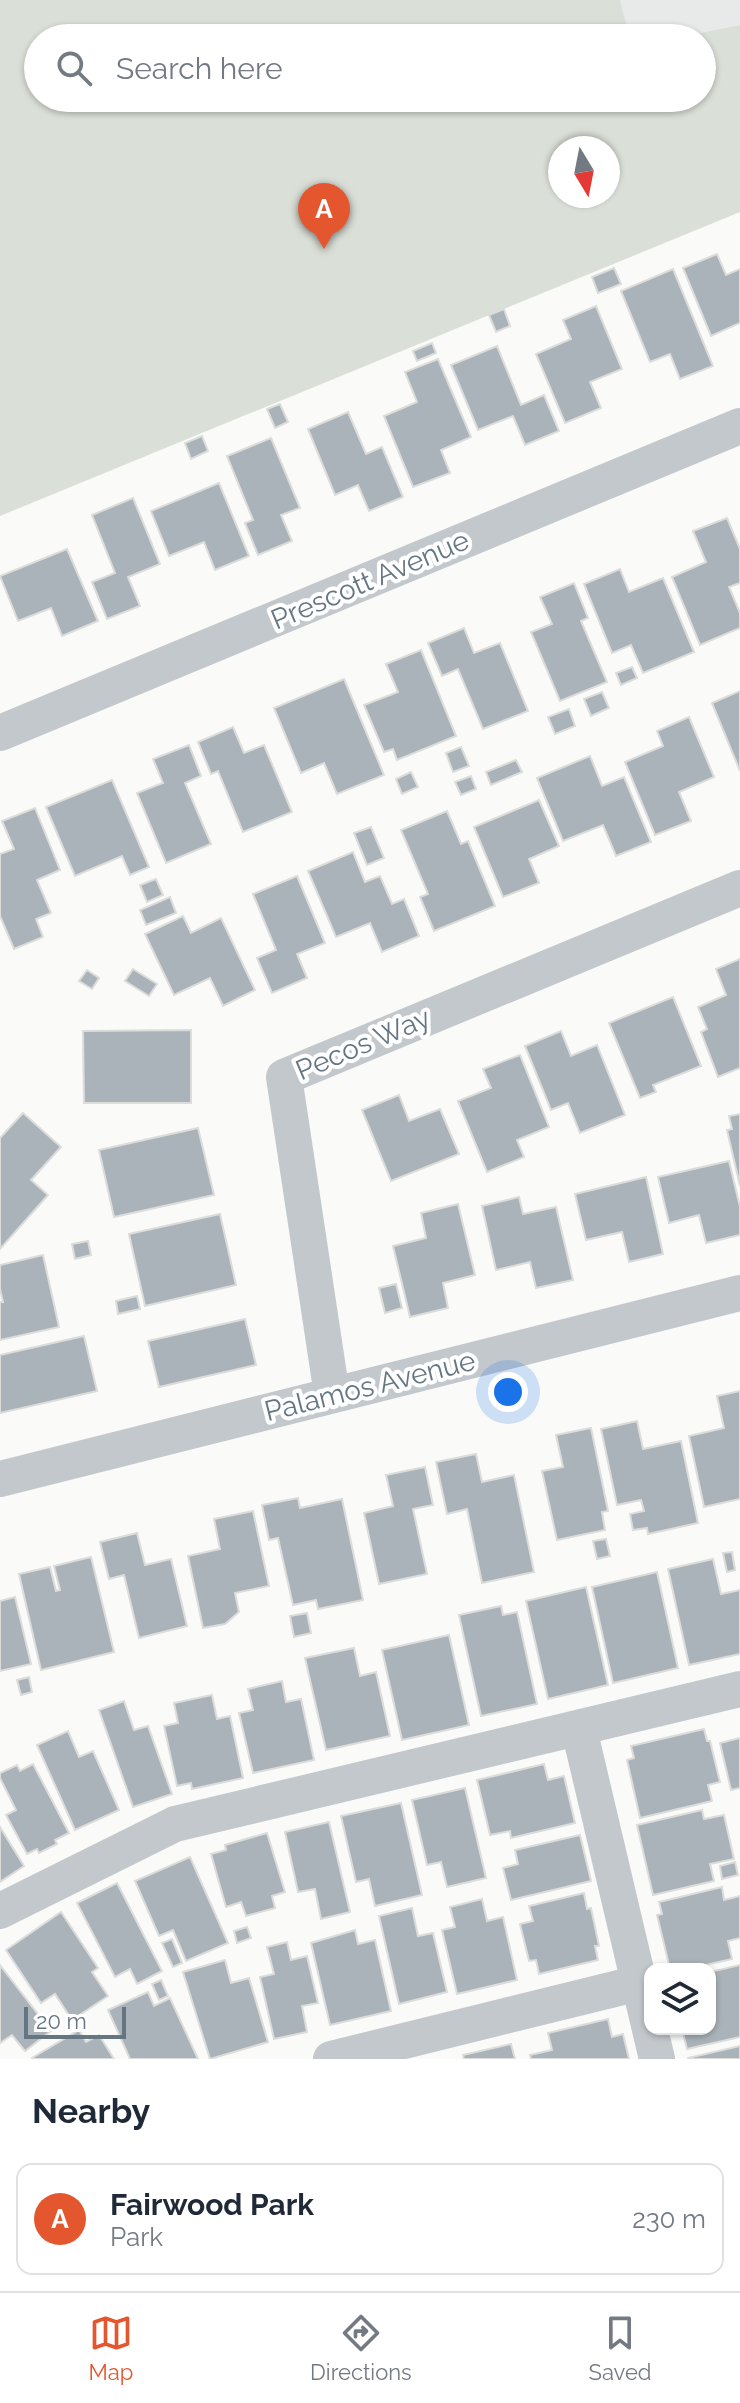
<!DOCTYPE html>
<style>
:root{--surface:#fff;--page:#f6f6f7;--text:#1f2937;--muted:#747a83;--line:#e0e1e3;--accent:#e4572e}
body{margin:0;font-family:Raleway,sans-serif;background:var(--page);color:var(--text)}
.controls{position:absolute;right:24px;bottom:24px;display:grid;overflow:hidden;border-radius:16px;box-shadow:0 2px 6px #0004}
.controls button{width:72px;height:72px;display:grid;place-items:center;padding:0;border:0;border-bottom:2px solid var(--line);background:var(--surface);color:var(--text);font:40px sans-serif}
.compass{position:absolute;left:548px;top:136px;width:72px;height:72px;border-radius:50%;background:var(--surface);box-shadow:0 2px 6px #0004;rotate:170deg}
.scale{position:absolute;left:24px;bottom:20px;width:102px;box-sizing:border-box;padding-left:8px;border:4px solid #657683;border-top:0;font-size:22px;line-height:28px;white-space:nowrap;color:#657683;-webkit-text-stroke:6px #fff;paint-order:stroke}
.you{position:absolute;left:508px;top:1392px;width:28px;height:28px;margin:-20px;border:6px solid #fff;border-radius:50%;background:#1a73e8;box-shadow:0 0 0 12px #1a73e833}
.badge{display:grid;place-items:center;width:52px;height:52px;border-radius:50%;background:var(--accent);color:#fff;font-size:26px;font-weight:700}
.pin{position:absolute;translate:-50% -66px;filter:drop-shadow(0 2px 4px #0008)}
.pin::after{content:'';position:absolute;top:42px;width:28px;height:24px;background:inherit;clip-path:polygon(0 0,100% 0,50% 100%)}
.list{margin:0;padding:0;list-style:none}
h2{display:flex;justify-content:space-between;align-items:center;height:104px;margin:0;padding:0 32px;font-size:34px}
h2 small{font-size:26px;font-weight:400;color:var(--muted)}
.list li{display:grid;grid-template-columns:52px 1fr auto;gap:24px;align-items:center;box-sizing:border-box;height:112px;margin:0 16px 16px;padding:0 16px;border:2px solid var(--line);border-radius:16px}
.list b{display:block;font-size:30px;white-space:nowrap}
.list p{margin:0;font-size:26px;white-space:nowrap;color:var(--muted)}
.list em{font-size:26px;font-style:normal;color:var(--muted)}
.icon{flex:none;width:44px;height:44px;fill:none;stroke:currentColor;stroke-width:2;stroke-linecap:round;stroke-linejoin:round}
.map{position:relative;flex:none;width:740px;height:2059px;overflow:hidden}
.search{position:absolute;background:var(--surface);box-shadow:0 2px 6px #0004;left:24px;right:24px;top:24px;height:88px;display:flex;align-items:center;gap:20px;box-sizing:border-box;padding:0 28px;border-radius:44px;color:var(--muted);font-size:30px}
.sheet{height:232px;background:var(--surface)}
nav{display:flex;justify-content:space-around;align-items:center;box-sizing:border-box;height:112px;border-top:2px solid var(--line);background:var(--surface);font-size:22px;color:var(--muted)}
nav a{display:grid;justify-items:center;gap:4px}
nav .on{color:var(--accent)}
.map>svg:first-child{display:block}
</style>
<div class="map">
<svg width="740" height="2059" viewBox="0 0 740 2059">
<rect width="100%" height="100%" fill="#fafaf8"/>
<path fill="#e8e9e9" d="M620,0H740V25L675,38H630Z"/>
<path fill="#dadfd7" fill-rule="evenodd" d="M0,0H620L630,38H38V98H702V38H674L740,25V212L0,516ZM560,148H608V196H560Z"/>
<g fill="#aab3b9" stroke="#dcdcda" stroke-width="2">
<path d="M717,254L726,275L740,269V323L711,336L683,268Z"/>
<path d="M614,268L621,284L598,293L592,277Z"/>
<path d="M673,269L713,366L680,379L670,354L650,362L621,291Z"/>
<path d="M596,306L622,369L590,382L601,408L565,423L536,354L571,339L563,320Z"/>
<path d="M504,309L510,326L496,332L489,315Z"/>
<path d="M432,343L436,353L417,361L413,351Z"/>
<path d="M497,346L521,405L544,395L559,431L525,445L513,416L478,430L451,365Z"/>
<path d="M438,359L471,437L441,450L450,473L413,487L384,416L417,402L405,372Z"/>
<path d="M280,404L288,422L275,428L267,409Z"/>
<path d="M348,412L366,454L382,447L403,497L369,511L358,485L335,495L308,429Z"/>
<path d="M202,436L208,451L191,459L185,443Z"/>
<path d="M271,438L300,508L281,515L292,541L258,555L245,523L253,520L227,456Z"/>
<path d="M219,483L249,556L215,570L204,542L169,556L151,511Z"/>
<path d="M133,498L160,564L128,577L140,606L107,619L92,582L115,573L92,515Z"/>
<path d="M727,518L740,549V583L729,587L740,613V628L700,645L672,577L706,562L693,531Z"/>
<path d="M67,549L98,621L62,636L51,608L18,621L0,576Z"/>
<path d="M620,569L629,592L663,578L694,652L643,673L631,645L612,653L584,584Z"/>
<path d="M574,583L588,618L581,621L607,682L560,701L531,632L552,624L540,597Z"/>
<path d="M464,628L474,653L500,643L528,711L483,729L458,669L442,676L428,643Z"/>
<path d="M421,650L456,736L397,760L393,749L384,752L364,705L398,692L386,664Z"/>
<path d="M632,667L637,678L621,685L616,673Z"/>
<path d="M344,679L384,775L337,794L324,763L301,773L274,708Z"/>
<path d="M740,691V771L712,703Z"/>
<path d="M602,692L609,708L591,716L584,699Z"/>
<path d="M569,709L575,726L555,734L548,717Z"/>
<path d="M689,717L714,777L679,792L691,821L655,835L625,762L663,746L657,731Z"/>
<path d="M233,727L244,753L264,745L292,812L243,832L218,771L211,774L198,742Z"/>
<path d="M189,745L201,776L185,783L211,844L166,863L137,793L163,783L153,759Z"/>
<path d="M461,747L469,766L453,772L446,753Z"/>
<path d="M590,756L602,786L624,777L651,842L616,856L603,825L563,841L537,778Z"/>
<path d="M516,760L522,772L491,785L486,772Z"/>
<path d="M411,772L418,787L402,794L396,779Z"/>
<path d="M471,776L476,789L461,795L455,782Z"/>
<path d="M112,780L149,867L130,875L122,856L75,876L46,807Z"/>
<path d="M539,800L559,846L529,859L539,883L503,897L474,827Z"/>
<path d="M35,808L60,870L37,880L51,913L36,919L43,937L14,949L0,916V854L14,849L2,821Z"/>
<path d="M447,811L461,844L468,841L495,906L434,931L420,897L428,894L401,830Z"/>
<path d="M371,827L384,858L367,865L354,833Z"/>
<path d="M353,852L365,882L380,876L392,904L404,899L419,936L382,952L370,923L336,937L308,871Z"/>
<path d="M297,876L325,943L297,954L307,978L272,993L257,958L276,950L253,894Z"/>
<path d="M156,879L163,895L147,902L140,885Z"/>
<path d="M170,897L176,913L146,925L140,910Z"/>
<path d="M183,916L191,933L221,918L255,990L223,1006L210,978L174,995L145,934Z"/>
<path d="M740,959V1068L718,1077L701,1032L707,1029L698,1007L726,995L716,969Z"/>
<path d="M133,969L157,984L149,996L125,981Z"/>
<path d="M87,970L99,978L92,989L79,981Z"/>
<path d="M673,997L701,1066L653,1085L656,1092L640,1098L609,1023Z"/>
<path d="M191,1030V1103H84L83,1031Z"/>
<path d="M561,1031L571,1056L597,1045L625,1115L580,1133L568,1103L551,1110L525,1046Z"/>
<path d="M520,1055L549,1127L517,1140L524,1157L487,1172L458,1101L491,1088L483,1069Z"/>
<path d="M399,1095L409,1121L440,1109L459,1154L391,1181L362,1110Z"/>
<path d="M23,1113L61,1147L31,1180L48,1195L0,1249V1138Z"/>
<path d="M740,1114V1186L727,1130L732,1129L729,1116Z"/>
<path d="M198,1128L214,1195L114,1217L99,1150Z"/>
<path d="M729,1161L740,1207V1235L706,1243L699,1215L669,1223L658,1177Z"/>
<path d="M646,1177L663,1254L629,1262L622,1232L586,1240L575,1194Z"/>
<path d="M519,1197L523,1214L556,1207L573,1280L536,1288L530,1262L496,1270L482,1206Z"/>
<path d="M458,1204L475,1275L443,1283L448,1308L410,1317L393,1246L426,1238L421,1213Z"/>
<path d="M220,1214L236,1285L145,1306L129,1234Z"/>
<path d="M88,1241L91,1255L75,1259L72,1244Z"/>
<path d="M43,1255L59,1327L0,1340V1302H3L0,1289V1265Z"/>
<path d="M396,1284L402,1308L385,1313L379,1288Z"/>
<path d="M137,1296L140,1309L118,1314L116,1301Z"/>
<path d="M245,1319L256,1365L159,1387L148,1341Z"/>
<path d="M84,1336L97,1391L0,1413V1355Z"/>
<path d="M740,1391V1499L704,1507L689,1436L724,1428L717,1396Z"/>
<path d="M637,1421L643,1449L681,1441L698,1523L648,1534L647,1528L633,1530L630,1514L644,1511L641,1500L617,1505L601,1429Z"/>
<path d="M591,1428L608,1511L602,1512L605,1530L557,1540L542,1471L563,1467L556,1435Z"/>
<path d="M476,1454L482,1482L514,1475L534,1572L482,1583L467,1509L447,1514L436,1462Z"/>
<path d="M425,1467L433,1505L413,1509L427,1574L379,1584L364,1513L393,1506L386,1475Z"/>
<path d="M298,1498L300,1508L342,1499L363,1600L318,1609L316,1600L293,1605L278,1538L269,1540L262,1505Z"/>
<path d="M253,1511L269,1586L235,1593L239,1612L225,1624L203,1628L188,1556L220,1549L214,1519Z"/>
<path d="M137,1533L145,1565L171,1559L187,1626L139,1638L124,1575L109,1579L100,1542Z"/>
<path d="M606,1539L610,1556L597,1559L593,1541Z"/>
<path d="M732,1552L735,1570L727,1572L723,1553Z"/>
<path d="M91,1557L114,1652L41,1670L19,1574L50,1567L56,1591L60,1590L54,1566Z"/>
<path d="M713,1559L721,1594L740,1590V1654L689,1665L668,1569Z"/>
<path d="M657,1572L678,1668L613,1683L592,1587Z"/>
<path d="M586,1587L608,1685L548,1699L526,1601Z"/>
<path d="M15,1597L31,1664L0,1671V1601Z"/>
<path d="M501,1606L503,1615L517,1612L537,1704L481,1716L459,1615Z"/>
<path d="M307,1613L311,1633L294,1637L290,1616Z"/>
<path d="M449,1635L469,1725L402,1740L382,1650Z"/>
<path d="M354,1648L360,1676L376,1672L390,1736L326,1750L305,1658Z"/>
<path d="M29,1677L32,1692L21,1695L17,1680Z"/>
<path d="M282,1681L286,1702L301,1699L314,1760L253,1773L239,1713L253,1710L248,1689Z"/>
<path d="M212,1695L217,1719L230,1716L243,1778L192,1789L191,1783L177,1786L164,1726L178,1723L174,1703Z"/>
<path d="M124,1701L134,1730L148,1726L172,1794L133,1807L99,1710Z"/>
<path d="M704,1729L707,1741H710L720,1782L708,1785L712,1801L640,1818L627,1760L634,1758L631,1746Z"/>
<path d="M68,1731L79,1757L93,1751L119,1810L75,1830L37,1745Z"/>
<path d="M740,1738V1788L731,1790L720,1743Z"/>
<path d="M33,1764L69,1833L55,1840L57,1844L39,1853L37,1849L27,1854L6,1815L16,1810L0,1778V1773L17,1765L20,1771Z"/>
<path d="M544,1764L548,1780L564,1776L575,1823L511,1838L510,1831L490,1835L477,1780Z"/>
<path d="M465,1788L486,1878L447,1887L441,1862L427,1865L412,1800Z"/>
<path d="M401,1803L422,1895L375,1906L369,1879L356,1882L341,1816Z"/>
<path d="M702,1810L704,1819L724,1815L734,1859L710,1864L714,1881L653,1895L637,1825Z"/>
<path d="M329,1822L350,1912L321,1919L315,1889L298,1892L285,1832Z"/>
<path d="M0,1827L24,1866L0,1882Z"/>
<path d="M267,1833L285,1892L272,1896L275,1908L246,1916L241,1902L226,1907L211,1854L226,1850L225,1845Z"/>
<path d="M580,1835L591,1881L511,1900L503,1868L518,1864L515,1850Z"/>
<path d="M190,1857L228,1943L186,1961L173,1930L159,1936L135,1881Z"/>
<path d="M735,1862L738,1875L722,1879L720,1866Z"/>
<path d="M117,1883L162,1971L137,1984L130,1969L115,1977L77,1903Z"/>
<path d="M722,1887L724,1900L740,1896V1938L728,1941L732,1959L688,1969H670L657,1915L662,1914L659,1902Z"/>
<path d="M584,1893L587,1909L591,1908L599,1946H595L598,1960L539,1974L536,1960L529,1961L520,1924L533,1921L529,1906Z"/>
<path d="M482,1899L487,1921L503,1917L517,1980L457,1994L442,1930L455,1927L450,1907Z"/>
<path d="M412,1908L418,1936L433,1933L447,1992L399,2004L379,1916Z"/>
<path d="M61,1912L98,1968L92,1972L108,1996L72,2020L55,1994L41,2003L6,1950Z"/>
<path d="M247,1927L251,1938L237,1943L234,1931Z"/>
<path d="M355,1930L358,1944L375,1940L391,2011L330,2025L311,1943Z"/>
<path d="M172,1939L182,1963L173,1967L162,1943Z"/>
<path d="M287,1942L291,1960L307,1956L318,2003L302,2006L307,2032L274,2039L260,1977L274,1974L267,1947Z"/>
<path d="M225,1960L231,1983L249,1978L268,2042L210,2059L183,1972Z"/>
<path d="M0,1965L51,2031L25,2051L12,2035L0,2043Z"/>
<path d="M740,1965V2037L687,2049L682,2029H710V1972Z"/>
<path d="M161,1980L168,1996L159,2000L152,1984Z"/>
<path d="M148,1992L154,2006L170,1998L198,2059H130L108,2010Z"/>
<path d="M608,2019L612,2037L623,2034L629,2059H531L530,2055L552,2050L548,2033Z"/>
<path d="M79,2030L86,2042L99,2035L114,2059H33L32,2058Z"/>
<path d="M511,2044L515,2059H464L463,2055Z"/>
<path d="M740,2046V2059H688V2058Z"/>
</g>
<g fill="none" stroke-linecap="round" stroke-linejoin="round">
<g stroke="#c3c8cc" stroke-width="36">
<path d="M0,733L740,426"/>
<path d="M332,1395L284,1077L740,888"/>
<path d="M0,1479L740,1293"/>
<path d="M579,1729L657,2059"/>
<path d="M0,1911L175,1824L740,1689"/>
<path d="M331,2059L639,1983"/>
</g>
</g>
<g text-anchor="middle" dominant-baseline="central" stroke-width="8" stroke-linejoin="round" paint-order="stroke">
<g font-size="28" fill="#657683" stroke="#fff">
<text transform="translate(370 580) rotate(-23)">Prescott Avenue</text>
<text transform="translate(363 1044) rotate(-23)">Pecos Way</text>
<text transform="translate(370 1386) rotate(-14)">Palamos Avenue</text>
</g>
</g>
</svg>
<div class="controls">
<button><svg class="icon" aria-label="layers" viewBox="0 0 24 24"><path d="M12 4l9 5-9 5-9-5zM3 14l9 5 9-5"/></svg></button>
</div>
<svg class="compass" viewBox="-18 -18 36 36"><path d="M0-13l5 13h-10z" fill="#e53935"/><path d="M0 13l5-13h-10z" fill="#747a83"/></svg>
<div class="scale">20 m</div>
<div class="you"></div>
<div class="pin badge" style="left:324px;top:249px">A</div>
<div class="search"><svg class="icon" aria-label="search" viewBox="0 0 24 24"><circle cx="10" cy="10" r="6"/><path d="M15 15l6 6"/></svg>Search here</div>
</div>
<section class="sheet">
<h2>Nearby<small></small></h2>
<ul class="list">
<li><span class="badge">A</span><div><b>Fairwood Park</b><p>Park</p></div><em>230 m</em></li>
</ul>
</section>
<nav>
<a class="on"><svg class="icon" aria-label="map" viewBox="0 0 24 24"><path d="M3 6l6-2 6 2 6-2v14l-6 2-6-2-6 2zM9 4v14M15 6v14"/></svg>Map</a>
<a><svg class="icon" aria-label="directions" viewBox="0 0 24 24"><path d="M12 3l9 9-9 9-9-9zM9 14v-3h6M13 9l2 2-2 2"/></svg>Directions</a>
<a><svg class="icon" aria-label="saved" viewBox="0 0 24 24"><path d="M7 4h10v16l-5-4-5 4z"/></svg>Saved</a>
</nav>
